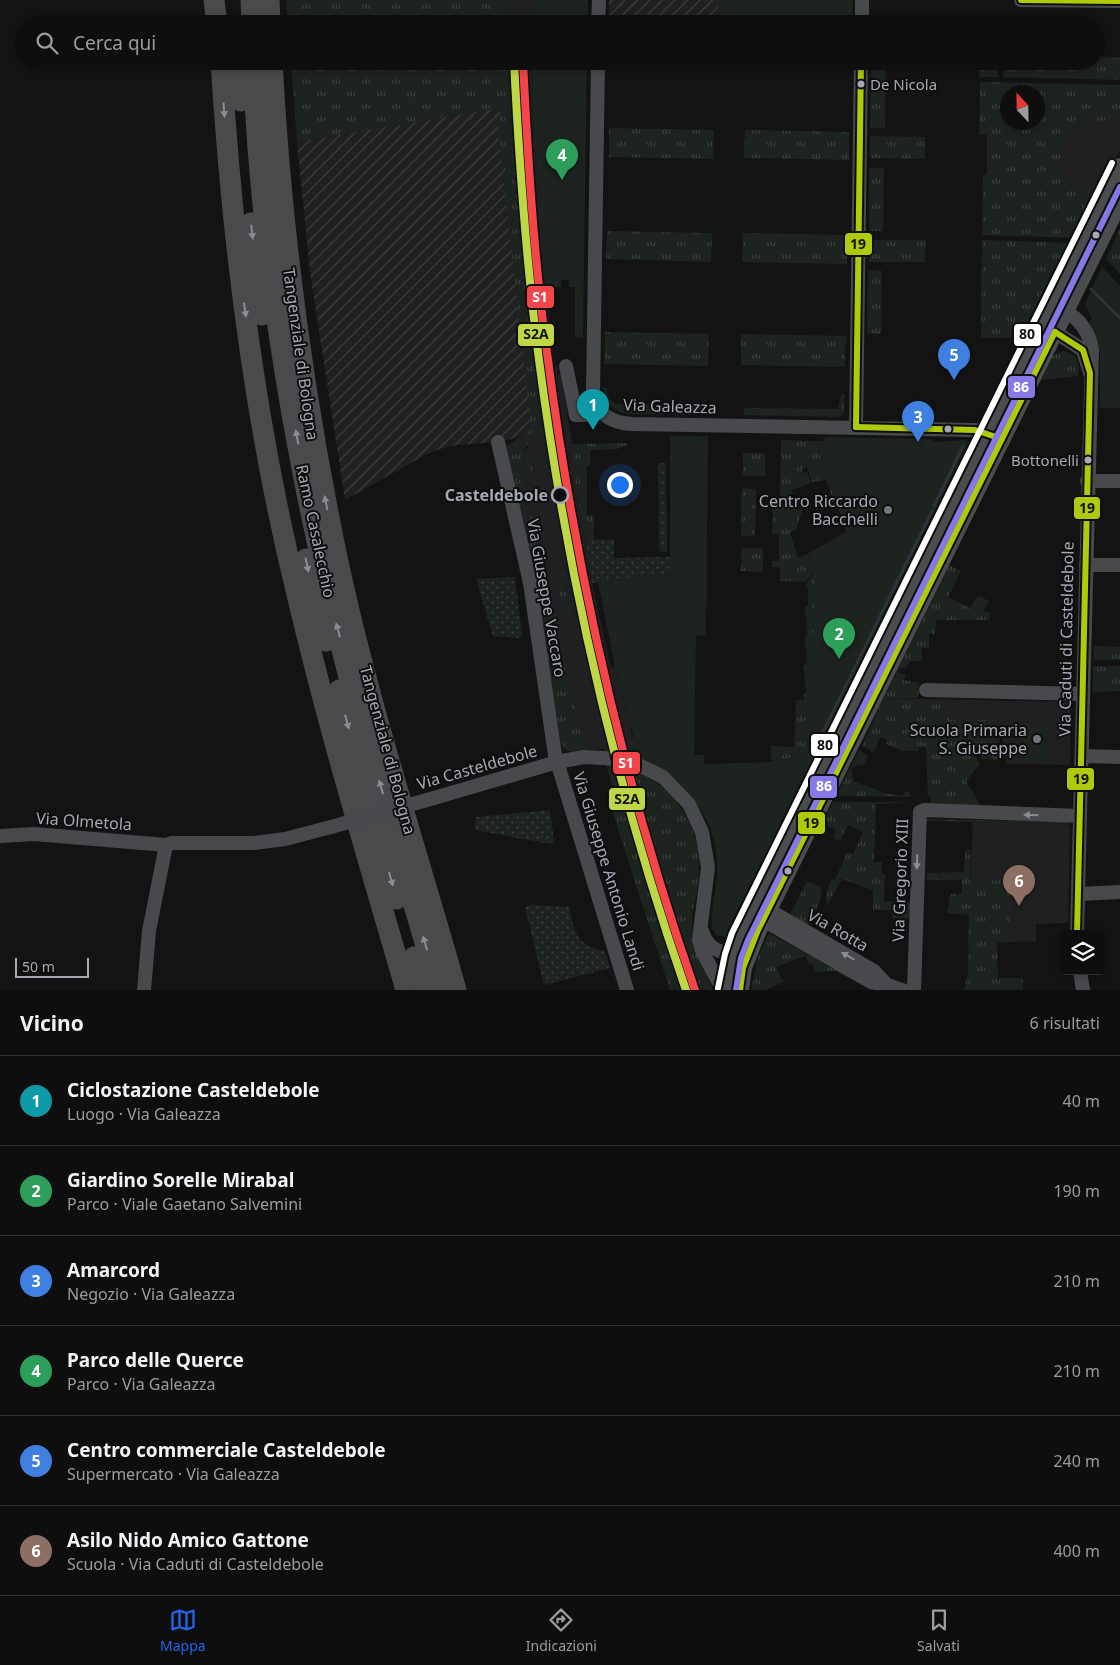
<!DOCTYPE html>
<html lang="it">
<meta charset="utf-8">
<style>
:root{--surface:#0e0e0f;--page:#171718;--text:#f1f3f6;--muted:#9b9c9e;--line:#2e2e2f;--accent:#2563eb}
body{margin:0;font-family:"Noto Sans",sans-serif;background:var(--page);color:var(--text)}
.controls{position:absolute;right:15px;bottom:15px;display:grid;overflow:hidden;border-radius:5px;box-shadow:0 2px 8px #0003}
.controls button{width:45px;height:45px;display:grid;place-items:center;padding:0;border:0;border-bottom:1px solid var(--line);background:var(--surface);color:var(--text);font:25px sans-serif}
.compass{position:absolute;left:1000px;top:85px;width:45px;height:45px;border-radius:50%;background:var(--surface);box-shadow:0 2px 8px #0003;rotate:338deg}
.scale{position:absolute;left:15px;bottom:12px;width:74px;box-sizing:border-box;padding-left:5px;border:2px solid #a5a9b4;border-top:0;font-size:14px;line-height:18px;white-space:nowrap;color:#a5a9b4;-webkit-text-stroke:4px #0e0e0f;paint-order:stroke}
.you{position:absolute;left:619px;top:484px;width:18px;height:18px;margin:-12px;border:4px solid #fff;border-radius:50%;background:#1a73e8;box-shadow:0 0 0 8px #1a73e833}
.badge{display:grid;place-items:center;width:32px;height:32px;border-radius:50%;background:var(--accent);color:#fff;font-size:16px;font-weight:700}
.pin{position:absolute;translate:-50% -41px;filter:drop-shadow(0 1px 2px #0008)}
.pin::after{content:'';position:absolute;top:26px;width:18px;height:15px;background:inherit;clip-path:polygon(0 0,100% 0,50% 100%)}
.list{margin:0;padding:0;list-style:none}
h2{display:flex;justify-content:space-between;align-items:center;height:65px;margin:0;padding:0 20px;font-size:21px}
h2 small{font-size:16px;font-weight:400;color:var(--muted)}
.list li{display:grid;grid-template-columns:32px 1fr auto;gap:15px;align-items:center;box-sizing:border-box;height:90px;padding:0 20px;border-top:1px solid var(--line)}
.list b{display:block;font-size:19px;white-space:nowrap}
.list p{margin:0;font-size:16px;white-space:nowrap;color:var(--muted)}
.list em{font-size:16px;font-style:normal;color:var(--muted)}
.icon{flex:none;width:28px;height:28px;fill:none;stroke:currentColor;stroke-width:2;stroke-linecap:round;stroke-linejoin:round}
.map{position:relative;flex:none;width:1120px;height:990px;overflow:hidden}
.search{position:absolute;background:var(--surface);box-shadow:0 2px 8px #0003;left:15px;right:15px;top:15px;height:55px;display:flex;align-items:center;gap:12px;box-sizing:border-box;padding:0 18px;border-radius:28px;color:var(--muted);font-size:19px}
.sheet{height:605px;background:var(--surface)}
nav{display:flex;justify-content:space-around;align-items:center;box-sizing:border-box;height:70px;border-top:1px solid var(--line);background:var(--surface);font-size:14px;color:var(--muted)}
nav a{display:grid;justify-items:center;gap:2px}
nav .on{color:var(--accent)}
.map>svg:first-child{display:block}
</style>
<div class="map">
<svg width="1120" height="990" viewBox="0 0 1120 990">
<defs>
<pattern id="industrial-furrows" width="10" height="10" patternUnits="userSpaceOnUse" patternTransform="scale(1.25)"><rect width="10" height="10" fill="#202022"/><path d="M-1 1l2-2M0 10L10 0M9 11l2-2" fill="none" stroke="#3d3e40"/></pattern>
<pattern id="grass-tufts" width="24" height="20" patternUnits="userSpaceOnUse" patternTransform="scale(1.25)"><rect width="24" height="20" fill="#1d231e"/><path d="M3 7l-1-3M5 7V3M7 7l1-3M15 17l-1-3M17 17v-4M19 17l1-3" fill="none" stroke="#3b403c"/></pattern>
<pattern id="garden-dots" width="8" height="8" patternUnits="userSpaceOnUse" patternTransform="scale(1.25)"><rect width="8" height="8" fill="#1d231e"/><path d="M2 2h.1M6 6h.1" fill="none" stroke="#3b403c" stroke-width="1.8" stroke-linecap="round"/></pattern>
</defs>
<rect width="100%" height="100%" fill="#131314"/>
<g fill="#202022">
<path d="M507,0H534L533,24H507Z"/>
<path d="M508,61H532L533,119L551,336L555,365H557L558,375H561L576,470L573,471L592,583L611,668L615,667L631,724L632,755L641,758L642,774L692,919L693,939L708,990H670L610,804L615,796L605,749L571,752L562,747L561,742L547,654L521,519L527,510L523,455L533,438L543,437L532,359L509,106Z"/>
<path d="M1120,116V150L1102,188L1059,190L1055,128Z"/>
<path d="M884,698L1070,702V765L1006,764V754H1003V725L934,724L875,715Z"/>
<path d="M973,822L1068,824L1070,827L1068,923L1036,924V941L968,944Z"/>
</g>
<g fill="url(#industrial-furrows)">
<path d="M609,0H718V24H608Z"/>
<path d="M509,106L532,359L543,437L532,434L498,442L458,445L440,449L425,455L345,500L310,272L297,142Z"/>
</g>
<g fill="url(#grass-tufts)" fill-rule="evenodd">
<path d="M286,0H507V24H288Z"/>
<path d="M1096,57L1120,58V80L1003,77L1004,61H1096Z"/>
<path d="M291,61H508C512,186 525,313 543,437L533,438L526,447L523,455L527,510L526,514L521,519L506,447L521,436L532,434L498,132L500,112L504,107L297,142Z"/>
<path d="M980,61H998V77H979Z"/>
<path d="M871,65H886L885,128H870Z"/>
<path d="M980,82L1120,85V117L1073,126C1059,137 1060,160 1062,175L1075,185L1099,187L1076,238L982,235L983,175H987V135H979ZM1008,92H1038V122H1008Z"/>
<path d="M609,128L714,130L713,159L609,157Z"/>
<path d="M745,130L849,132V160L744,158Z"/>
<path d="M870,136L925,137V159L870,158Z"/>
<path d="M869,168H884L883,231H869Z"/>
<path d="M1120,229V274L1106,259Z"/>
<path d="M607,231L712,233L711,262L606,259Z"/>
<path d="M743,233L847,235V264L742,262Z"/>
<path d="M869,240H926L925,262H869Z"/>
<path d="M982,240L1073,243L1027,338H981Z"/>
<path d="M868,270L882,271L881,334L867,333Z"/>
<path d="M605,332L709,334L708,366L604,364Z"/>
<path d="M741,334L846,336L845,367L741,365Z"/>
<path d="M1063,351C1077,353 1081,363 1078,376L1042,380L1052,356Z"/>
<path d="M603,388H607L609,399L616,404L703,406L702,415L628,414L621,413L606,403Z"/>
<path d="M841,394H845L844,413L840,417L744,415V408L838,409Z"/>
<path d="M781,440L815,441L839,508L837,509L826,480L812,482L807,467L802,469L803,473L807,472L811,483L791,490L793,494L789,495L790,498L785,501L787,505L794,502L797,510L801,509L802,511L796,530L790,532L798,558L807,554L815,569L806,582L780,581V568L772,567V561H779V534H772L773,497L780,496Z"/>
<path d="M628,443V445L617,449L590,450V465L587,466V515H594V540H585L573,471L576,470L571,444Z"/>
<path d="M536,447L538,464L532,465L536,495L532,496L536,518L530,519C538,506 529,470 530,453Z"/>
<rect x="743" y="453" width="22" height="23"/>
<path d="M742,488L756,489L755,536H741Z"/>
<path d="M534,523L540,552L529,551L523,527Z"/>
<path d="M742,548H763V572L741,571Z"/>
<path d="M539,562H542L545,566L555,620L582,737L586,741L589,750C578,751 565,756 561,742L532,564Z"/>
<path d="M949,565L961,571L948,597L970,608L975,599L979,596L989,601L983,612H990L989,620H936L935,634H929V648H922V661H911L905,668H899V674H906L904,680L919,683L918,698H884Z"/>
<path d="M815,570L820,748L811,756L773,761L771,759L770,746L794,747L796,700H804V694L806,693L804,664H807L805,635H807L805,606L808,605V588L806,585Z"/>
<path d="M563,571L572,616L564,618L555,572Z"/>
<path d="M1094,646L1120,647V660H1094Z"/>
<path d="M1093,666H1120V691L1093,692Z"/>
<path d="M882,701L949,703V720H990V725H1000L999,760L981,759L980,749H971V756L976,757L980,764L966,781L979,803L980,808L931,807V796H928L926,747L918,748V751H902L886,744L887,740L880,737L874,752L862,746Z"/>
<path d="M859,750L868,756L863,766L857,765L852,769L853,781L885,793L902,796L905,792H909L911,797L836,796Z"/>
<path d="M606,764L612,765L681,990H670L610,804L615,796Z"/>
<path d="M635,770C676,788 701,827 699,873C699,892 691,910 691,929C692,949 707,971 713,990H700L664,885L665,878L635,779Z"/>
<path d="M833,802H912L876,804L874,862H882V873L885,874L884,901L910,902L909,919L892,918V910H873V890L842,879L827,906C824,896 827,888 832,879L835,880L847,852L853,854L863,832L848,825L840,841L833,838L836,830L822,824Z"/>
<path d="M926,819L1067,822L1068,824L925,821Z"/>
<path d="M965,850H971L970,879L1009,881C1009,903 1012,921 1010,942L997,943L998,978H1023V990H964L968,973L969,915L947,913L951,894H962V880H927V873L964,872Z"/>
<path d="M807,881L822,888L820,901L808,925L790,915Z"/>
<path d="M769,933L860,983H859L834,971L815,972L812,963L809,964L805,956L776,967L783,982L766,990H751L758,957Z"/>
</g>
<g fill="#1d231e">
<path d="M534,0H588V24H533Z"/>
<path d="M718,0H853L852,24H718Z"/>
<path d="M532,61H587L583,338L575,337V287H569V280H561V287L546,288L533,119Z"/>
<path d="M1102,267L1120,286V408H1100V353L1089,322L1092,318L1085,304Z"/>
<path d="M670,436H708L706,635L696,636L694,755H704V764L768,762L811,756L815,759L733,930L725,937L716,935L712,929C710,910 717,890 717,871C719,816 681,774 632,755L629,744L633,737L631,724L615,667L598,582L670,573Z"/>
<path d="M825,437L930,439L936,442L966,440L971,444L972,448L820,748L811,743L815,570L807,554L846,532L816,443L815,441H824Z"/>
<path d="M1026,725H1047L1046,763H1025Z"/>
</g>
<g fill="url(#garden-dots)">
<path d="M658,463H666L667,552L659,551Z"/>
<path d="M614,539V558L671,557V573L592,583L585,540Z"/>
<path d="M515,577L522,636L519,638L493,636L476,579Z"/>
<path d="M550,810L554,840L551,844L474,830L476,817Z"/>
<path d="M532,905L569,907C575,934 576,945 605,951L610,968L544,985L525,907Z"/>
</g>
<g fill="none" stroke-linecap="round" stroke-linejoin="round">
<g stroke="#2b3238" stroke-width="3">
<path d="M1091,289L1120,318"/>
<path d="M934,506L963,446"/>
<path d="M818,742L932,511"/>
</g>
<g stroke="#48494c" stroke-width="14">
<path d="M1021,0L1120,1"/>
<path d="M598,24L599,0"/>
<path d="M862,24V0"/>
<path d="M598,61L593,393C596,414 612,423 632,424L975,430L998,437"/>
<path d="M566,366L576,415H588L600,410"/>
<path d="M856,427L861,61"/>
<path d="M498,442L530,583L555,755L627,990"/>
<path d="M1087,481H1120"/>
<path d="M1086,565H1120"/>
<path d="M926,690L1083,694"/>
<path d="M1082,756L1120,757"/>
<path d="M434,798L557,762L584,757L620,759L639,765L663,777L689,804L702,832L708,867L699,940L703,953L723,990"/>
<path d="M0,836L34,834L166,845L172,843H254L285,839L331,827"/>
<path d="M1078,894L1120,892"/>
<path d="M769,910L874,971L887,985"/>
<path d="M763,920L871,982L887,985"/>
<path d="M702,931C710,955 724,948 739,962"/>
<path d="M1077,934L1092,350C1090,334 1078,313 1060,312L1048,317L1055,332L1083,350L1090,373"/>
<path d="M1080,971L1083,990"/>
<path d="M144,990L149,931L166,845"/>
<path d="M885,990L887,985L902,990"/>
<path d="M914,990L920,812L924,810L1080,816"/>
</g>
<g stroke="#4a4c4e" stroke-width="18">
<path d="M727,990L733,956L740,937L1120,167"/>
<path d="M740,990L743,968L758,930L1120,200"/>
</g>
<g stroke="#4a4a4d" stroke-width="21">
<path d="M214,0L217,24"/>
<path d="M251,0L252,24"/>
<path d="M269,0L270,24"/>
<path d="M221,61C232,240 254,420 297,594C328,727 368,859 406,990"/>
<path d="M238,61L241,101"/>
<path d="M253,61C260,245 290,429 332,608C362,737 402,863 439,990"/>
<path d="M272,61C281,230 303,396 338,562C369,706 416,848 456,990"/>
<path d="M251,223L262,315"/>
<path d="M306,559L326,641"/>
<path d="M339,690L397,899"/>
<path d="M414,957L423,990"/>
</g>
<path stroke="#48494c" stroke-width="14" d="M331,827L434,798"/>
<g stroke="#0e0e0f" stroke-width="10">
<g id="bus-1">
<path d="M1021,0L1120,1"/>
<path d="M1055,332L1083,350L1090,373L1077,934"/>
<path d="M856,427L861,61"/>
<path d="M856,427L975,430L1002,439"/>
<path d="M740,990L743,968L758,930L1055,332"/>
</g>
</g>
<g stroke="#0e0e0f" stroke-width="10">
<path id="bus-2" d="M736,990L741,958L748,940L1120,187"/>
</g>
<g stroke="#0e0e0f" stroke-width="10">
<path id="bus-3" d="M718,988L725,954L732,933L1112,163"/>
</g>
<use href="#bus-1" stroke="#afca0b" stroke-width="6"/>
<use href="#bus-2" stroke="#8579e5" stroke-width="6"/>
<use href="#bus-3" stroke="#fff" stroke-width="6"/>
<g stroke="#0e0e0f" stroke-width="11">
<path id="rail-1" d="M523,61C528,161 534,261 548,360C576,574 624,786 695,990"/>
</g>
<g stroke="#0e0e0f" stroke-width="11">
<path id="rail-2" d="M514,61C519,161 526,261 539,360C567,574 615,786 686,990"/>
</g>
<use href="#rail-1" stroke="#f4454a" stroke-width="8"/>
<use href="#rail-2" stroke="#bed747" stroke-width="8"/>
</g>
<defs><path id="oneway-solid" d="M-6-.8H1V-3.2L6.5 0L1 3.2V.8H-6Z" transform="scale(1.25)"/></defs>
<g fill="#8a8c95">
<use href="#oneway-solid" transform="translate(224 110) rotate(86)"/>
<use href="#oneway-solid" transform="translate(252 232) rotate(84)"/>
<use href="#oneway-solid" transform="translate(245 310) rotate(82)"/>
<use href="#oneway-solid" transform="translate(297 437) rotate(-100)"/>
<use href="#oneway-solid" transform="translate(326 503) rotate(-102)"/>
<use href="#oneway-solid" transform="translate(307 565) rotate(78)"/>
<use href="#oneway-solid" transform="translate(338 630) rotate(-105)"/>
<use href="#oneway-solid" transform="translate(347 722) rotate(75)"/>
<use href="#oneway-solid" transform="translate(381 787) rotate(-106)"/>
<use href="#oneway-solid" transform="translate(391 879) rotate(74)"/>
<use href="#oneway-solid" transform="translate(425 943) rotate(-106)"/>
</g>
<g fill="#898c95">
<use href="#oneway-solid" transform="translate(1031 815) rotate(-178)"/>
<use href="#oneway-solid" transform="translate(917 862) rotate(92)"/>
<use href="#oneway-solid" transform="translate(848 956) rotate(-150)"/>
</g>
<g fill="#a5a9b4" stroke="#0e0e0f" stroke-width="2">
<circle cx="861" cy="84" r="4.5"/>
<circle cx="1096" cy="235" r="4.5"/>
<circle cx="948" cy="429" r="4.5"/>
<circle cx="1088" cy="460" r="4.5"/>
<circle cx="788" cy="871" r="4.5"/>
</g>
<circle fill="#0e0e0f" stroke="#a5a9b4" stroke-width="2.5" cx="560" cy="495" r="8"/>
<g fill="#72747c" stroke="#0e0e0f" stroke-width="2">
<circle cx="888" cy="510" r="5"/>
<circle cx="1037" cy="739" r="5"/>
</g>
<g text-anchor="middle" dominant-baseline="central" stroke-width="4" stroke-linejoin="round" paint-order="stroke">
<g font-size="15" fill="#a5a9b4" stroke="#0e0e0f" text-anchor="start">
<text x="870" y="84">De Nicola</text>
<text x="1079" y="460" text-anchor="end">Bottonelli</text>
</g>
<g font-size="16" fill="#a5a9b4" stroke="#0e0e0f">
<text transform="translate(301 354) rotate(82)">Tangenziale di Bologna</text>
<text transform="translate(670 406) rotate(2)">Via Galeazza</text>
<text transform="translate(316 531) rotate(78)">Ramo Casalecchio</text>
<text transform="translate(547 598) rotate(80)">Via Giuseppe Vaccaro</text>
<text transform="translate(1066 639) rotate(-89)">Via Caduti di Casteldebole</text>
<text transform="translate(388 750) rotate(75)">Tangenziale di Bologna</text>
<text transform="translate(477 767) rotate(-16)">Via Casteldebole</text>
<text transform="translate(84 821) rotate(4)">Via Olmetola</text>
<text transform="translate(609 871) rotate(73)">Via Giuseppe Antonio Landi</text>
<text transform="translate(900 880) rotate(-88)">Via Gregorio XIII</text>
<text transform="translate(838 930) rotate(30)">Via Rotta</text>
</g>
<g font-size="16" font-weight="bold" fill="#a5a9b4" stroke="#0e0e0f" text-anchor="end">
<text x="548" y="495">Casteldebole</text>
</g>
<g font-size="16" fill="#a5a9b4" stroke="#0e0e0f" text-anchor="end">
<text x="878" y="501">Centro Riccardo<tspan x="878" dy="18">Bacchelli</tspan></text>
<text x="1027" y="730">Scuola Primaria<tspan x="1027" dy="18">S. Giuseppe</tspan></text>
</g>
</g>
<g stroke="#0e0e0f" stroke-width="2">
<rect x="844" y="232" width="29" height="24" rx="5" fill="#afca0b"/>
<rect x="526" y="285" width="29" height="24" rx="5" fill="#f4454a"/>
<rect x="517" y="323" width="38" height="24" rx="5" fill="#bed747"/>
<rect x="1013" y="323" width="29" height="24" rx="5" fill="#fff"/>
<rect x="1007" y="375" width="29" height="24" rx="5" fill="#8579e5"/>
<rect x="1073" y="496" width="28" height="24" rx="5" fill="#afca0b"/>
<rect x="810" y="733" width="29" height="24" rx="5" fill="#fff"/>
<rect x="612" y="751" width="29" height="24" rx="5" fill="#f4454a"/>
<rect x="1066" y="767" width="29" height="24" rx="5" fill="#afca0b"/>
<rect x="809" y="775" width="29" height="24" rx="5" fill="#8579e5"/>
<rect x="608" y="787" width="38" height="24" rx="5" fill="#bed747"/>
<rect x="797" y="811" width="29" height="24" rx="5" fill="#afca0b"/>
</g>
<g font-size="14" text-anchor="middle" font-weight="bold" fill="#fff">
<text x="540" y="302">S1</text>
<text x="1021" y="392">86</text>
<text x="626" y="768">S1</text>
<text x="824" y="791">86</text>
</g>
<g font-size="14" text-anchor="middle" font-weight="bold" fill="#111">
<text x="858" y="249">19</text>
<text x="536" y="339">S2A</text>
<text x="1027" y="339">80</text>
<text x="1087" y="513">19</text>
<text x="825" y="750">80</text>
<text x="1081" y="784">19</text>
<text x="627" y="804">S2A</text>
<text x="811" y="828">19</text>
</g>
</svg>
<div class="controls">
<button><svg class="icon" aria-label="layers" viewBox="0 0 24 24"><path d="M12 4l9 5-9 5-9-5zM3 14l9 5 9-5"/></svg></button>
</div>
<svg class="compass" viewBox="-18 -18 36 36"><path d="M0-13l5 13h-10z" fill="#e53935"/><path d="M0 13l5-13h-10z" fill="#9b9c9e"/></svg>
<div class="scale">50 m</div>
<div class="you"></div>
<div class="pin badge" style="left:593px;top:430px;background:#0f9aa8">1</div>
<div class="pin badge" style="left:839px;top:659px;background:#2e9e5b">2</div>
<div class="pin badge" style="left:918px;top:442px;background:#3f7fe0">3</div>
<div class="pin badge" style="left:562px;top:180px;background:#2e9e5b">4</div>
<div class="pin badge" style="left:954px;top:380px;background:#3f7fe0">5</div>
<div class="pin badge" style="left:1019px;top:906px;background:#8d6e63">6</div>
<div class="search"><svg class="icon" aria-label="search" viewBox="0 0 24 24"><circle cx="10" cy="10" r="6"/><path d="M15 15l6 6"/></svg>Cerca qui</div>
</div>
<section class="sheet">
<h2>Vicino<small>6 risultati</small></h2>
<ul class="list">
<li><span class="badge" style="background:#0f9aa8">1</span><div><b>Ciclostazione Casteldebole</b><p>Luogo · Via Galeazza</p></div><em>40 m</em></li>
<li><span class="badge" style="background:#2e9e5b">2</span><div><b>Giardino Sorelle Mirabal</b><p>Parco · Viale Gaetano Salvemini</p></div><em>190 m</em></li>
<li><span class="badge" style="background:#3f7fe0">3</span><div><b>Amarcord</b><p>Negozio · Via Galeazza</p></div><em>210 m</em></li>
<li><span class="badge" style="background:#2e9e5b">4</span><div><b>Parco delle Querce</b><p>Parco · Via Galeazza</p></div><em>210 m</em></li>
<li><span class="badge" style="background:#3f7fe0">5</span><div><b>Centro commerciale Casteldebole</b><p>Supermercato · Via Galeazza</p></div><em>240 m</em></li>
<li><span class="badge" style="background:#8d6e63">6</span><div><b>Asilo Nido Amico Gattone</b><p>Scuola · Via Caduti di Casteldebole</p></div><em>400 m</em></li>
</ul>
</section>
<nav>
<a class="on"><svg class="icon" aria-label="map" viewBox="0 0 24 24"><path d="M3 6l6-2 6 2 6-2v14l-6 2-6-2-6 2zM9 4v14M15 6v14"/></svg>Mappa</a>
<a><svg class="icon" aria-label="directions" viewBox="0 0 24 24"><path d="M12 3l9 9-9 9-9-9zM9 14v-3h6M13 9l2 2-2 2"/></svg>Indicazioni</a>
<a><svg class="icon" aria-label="saved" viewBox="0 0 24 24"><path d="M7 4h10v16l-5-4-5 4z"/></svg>Salvati</a>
</nav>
